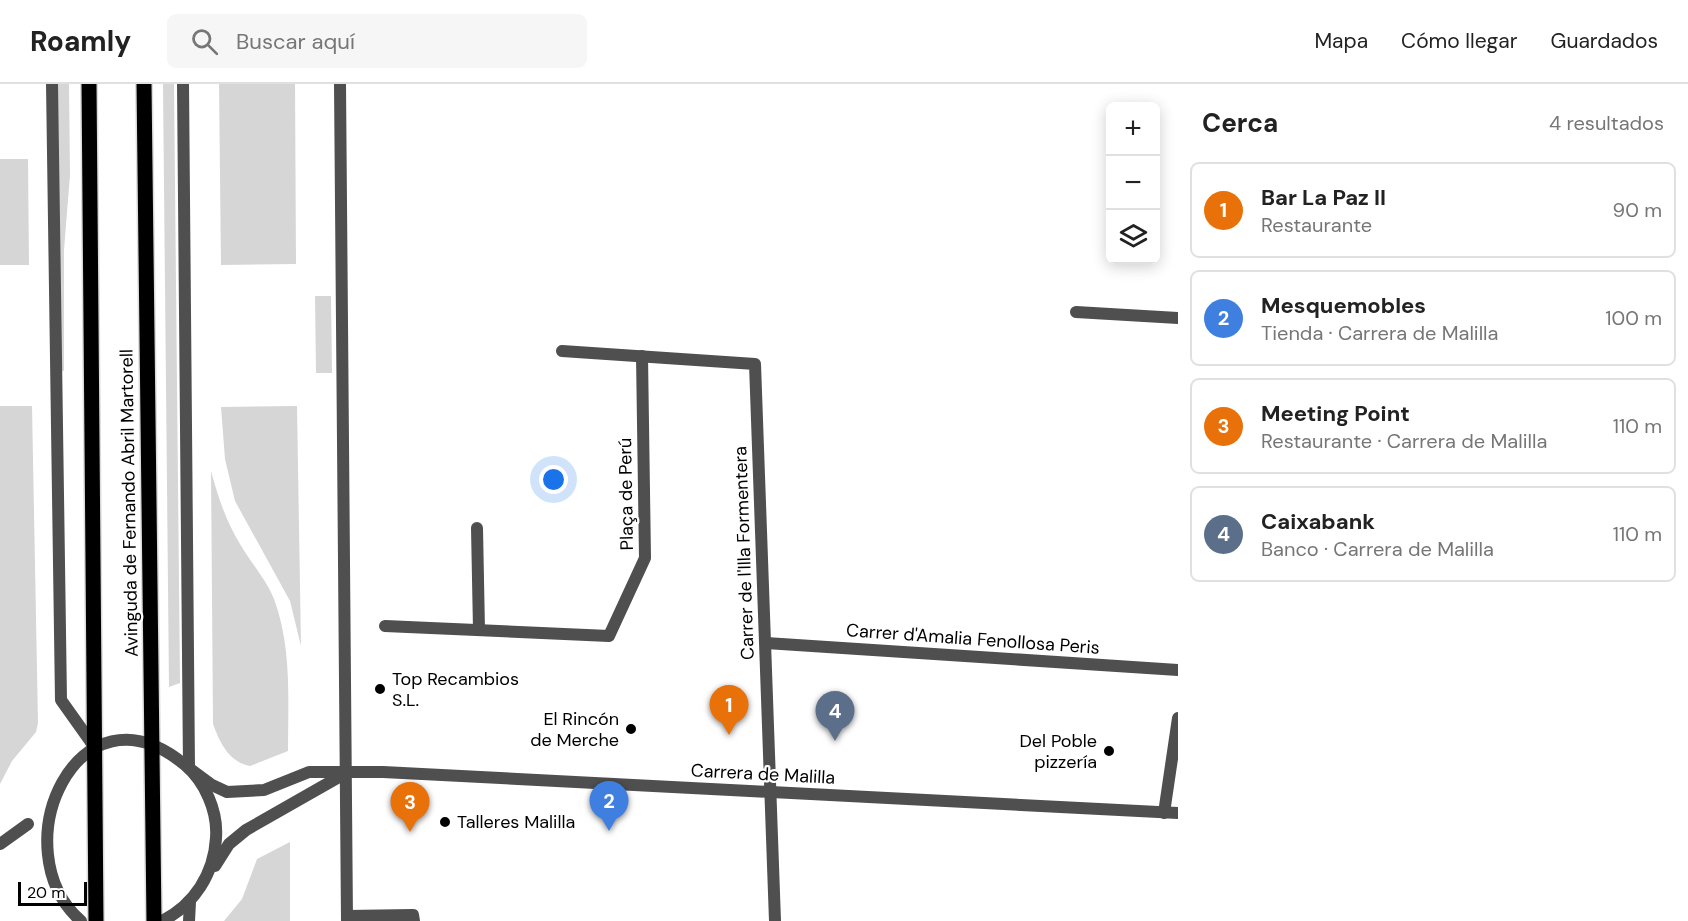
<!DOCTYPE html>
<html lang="es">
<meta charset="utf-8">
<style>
:root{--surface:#fff;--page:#f6f6f6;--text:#222;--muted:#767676;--line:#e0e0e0;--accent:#000}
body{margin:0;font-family:"DM Sans",sans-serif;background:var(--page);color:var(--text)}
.controls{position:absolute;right:18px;top:18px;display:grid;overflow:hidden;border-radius:9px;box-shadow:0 3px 15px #0003}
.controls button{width:54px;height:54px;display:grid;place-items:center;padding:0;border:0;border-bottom:2px solid var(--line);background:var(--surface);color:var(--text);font:30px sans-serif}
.scale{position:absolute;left:18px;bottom:15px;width:69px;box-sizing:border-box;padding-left:6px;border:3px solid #000;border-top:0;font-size:16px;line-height:21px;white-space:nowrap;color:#000;-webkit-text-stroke:4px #fff;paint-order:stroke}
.you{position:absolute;left:554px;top:396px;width:21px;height:21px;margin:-15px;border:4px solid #fff;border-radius:50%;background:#1a73e8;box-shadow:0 0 0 9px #1a73e833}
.badge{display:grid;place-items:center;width:39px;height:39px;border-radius:50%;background:var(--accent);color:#fff;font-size:20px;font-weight:700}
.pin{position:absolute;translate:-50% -50px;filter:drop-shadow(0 2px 3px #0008)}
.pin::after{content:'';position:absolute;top:32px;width:21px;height:18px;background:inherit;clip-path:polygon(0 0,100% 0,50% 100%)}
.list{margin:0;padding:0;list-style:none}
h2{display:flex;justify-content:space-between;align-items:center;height:78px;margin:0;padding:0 24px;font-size:26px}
h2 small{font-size:20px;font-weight:400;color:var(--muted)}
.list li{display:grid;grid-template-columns:39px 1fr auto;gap:18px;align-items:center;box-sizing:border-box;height:96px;margin:0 12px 12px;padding:0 12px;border:2px solid var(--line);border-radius:9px}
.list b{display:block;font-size:22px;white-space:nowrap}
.list p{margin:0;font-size:20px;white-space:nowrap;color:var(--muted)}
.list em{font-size:20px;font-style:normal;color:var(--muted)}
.icon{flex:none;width:33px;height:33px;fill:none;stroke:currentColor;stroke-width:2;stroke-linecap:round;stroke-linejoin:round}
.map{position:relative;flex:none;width:1178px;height:837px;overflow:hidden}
header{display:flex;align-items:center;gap:36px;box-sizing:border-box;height:84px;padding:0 30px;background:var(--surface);border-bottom:2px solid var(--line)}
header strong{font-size:28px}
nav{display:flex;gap:33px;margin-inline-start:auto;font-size:21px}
.search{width:420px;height:54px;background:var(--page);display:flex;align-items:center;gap:15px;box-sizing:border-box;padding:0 21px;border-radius:9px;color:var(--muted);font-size:22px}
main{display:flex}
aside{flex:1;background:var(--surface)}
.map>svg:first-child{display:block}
</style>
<header>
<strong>Roamly</strong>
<div class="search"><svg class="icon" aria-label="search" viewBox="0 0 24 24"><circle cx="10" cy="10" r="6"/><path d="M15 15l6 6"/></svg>Buscar aquí</div>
<nav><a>Mapa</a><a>Cómo llegar</a><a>Guardados</a></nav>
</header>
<main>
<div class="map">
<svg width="1178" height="837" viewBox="0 0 1178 837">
<rect width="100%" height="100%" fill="#fff"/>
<g fill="#d6d6d6">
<path d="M57,0H69L70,91L64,166V287L60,286Z"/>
<path d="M163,0H174L180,599L169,603Z"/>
<path d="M219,0H295L296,180L221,181Z"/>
<path d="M0,75H28L29,181H0Z"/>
<path d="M315,212H331L332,289H316Z"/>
<path d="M0,322H32L38,639L36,648L12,677L0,700Z"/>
<path d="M297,322L301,562L290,517L235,417L225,375L221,323Z"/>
<path d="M211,387C218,413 226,437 240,460C251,479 266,495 274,515C292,563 288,617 288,667L250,682C229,678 220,659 213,640Z"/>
<path d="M290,758V837H224L242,815L257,775Z"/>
</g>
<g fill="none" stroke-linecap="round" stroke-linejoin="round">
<g stroke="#dbdbdb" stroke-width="18">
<g id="primary">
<path d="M89,0L96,837"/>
<path d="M144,0L154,837"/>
</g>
</g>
<g stroke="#4f4f4f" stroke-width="12">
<path d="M52,0L61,616L93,661"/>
<path d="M183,0L189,684"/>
<path d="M189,837L190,818"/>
</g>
<g stroke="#4f4f4f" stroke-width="12">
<path d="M477,444L479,546"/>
<path d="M385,542L609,552L645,474L642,272"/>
<path d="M766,559L1178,586"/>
</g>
<g stroke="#4f4f4f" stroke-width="12">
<path d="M340,0L347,837"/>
<path d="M1076,228L1178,234"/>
<path d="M562,267L755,280L775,837"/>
<path d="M1164,729L1178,634"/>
<path d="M347,832L413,831L414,837"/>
</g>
<g stroke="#4f4f4f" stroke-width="12">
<path d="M189,684L212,701L227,708L264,706L309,688H383L1178,729"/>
<path d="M0,760L28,740"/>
<path d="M215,782L229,760L246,746L346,689"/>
<path d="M81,837C0,766 77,591 185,681C205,698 218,727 216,754C214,790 194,821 162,837"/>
</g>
<use href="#primary" stroke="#000" stroke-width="15"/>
</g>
<g fill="#000" stroke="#fff" stroke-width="2">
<circle cx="380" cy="605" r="6"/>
<circle cx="631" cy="645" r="6"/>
<circle cx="1109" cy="667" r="6"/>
<circle cx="445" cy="738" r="6"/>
</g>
<g text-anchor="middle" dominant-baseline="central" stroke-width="4.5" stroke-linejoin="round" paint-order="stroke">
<g font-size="18" fill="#000" stroke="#fff">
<text transform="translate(626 410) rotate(-91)">Plaça de Perú</text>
<text transform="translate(129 419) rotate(-91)">Avinguda de Fernando Abril Martorell</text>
<text transform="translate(744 469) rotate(-92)">Carrer de l'Illa Formentera</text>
<text transform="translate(973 555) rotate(4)">Carrer d'Amalia Fenollosa Peris</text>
<text transform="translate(763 690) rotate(3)">Carrera de Malilla</text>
</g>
<g font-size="18" fill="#000" stroke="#fff" text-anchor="start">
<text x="392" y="595">Top Recambios<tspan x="392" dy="21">S.L.</tspan></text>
<text x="619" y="635" text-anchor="end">El Rincón<tspan x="619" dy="21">de Merche</tspan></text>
<text x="1097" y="657" text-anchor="end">Del Poble<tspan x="1097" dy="21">pizzería</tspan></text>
<text x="457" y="738">Talleres Malilla</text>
</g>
</g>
</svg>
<div class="controls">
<button>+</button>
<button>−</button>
<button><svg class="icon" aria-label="layers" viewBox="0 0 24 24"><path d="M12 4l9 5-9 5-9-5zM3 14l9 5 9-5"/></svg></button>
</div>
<div class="scale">20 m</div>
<div class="you"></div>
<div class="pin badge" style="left:729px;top:651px;background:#e8710a">1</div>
<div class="pin badge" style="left:609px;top:747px;background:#3f7fe0">2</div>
<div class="pin badge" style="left:410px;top:748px;background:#e8710a">3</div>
<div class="pin badge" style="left:835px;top:657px;background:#5c6f8a">4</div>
</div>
<aside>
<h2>Cerca<small>4 resultados</small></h2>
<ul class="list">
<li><span class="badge" style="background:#e8710a">1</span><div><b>Bar La Paz II</b><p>Restaurante</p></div><em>90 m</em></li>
<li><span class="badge" style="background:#3f7fe0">2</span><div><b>Mesquemobles</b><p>Tienda · Carrera de Malilla</p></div><em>100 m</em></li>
<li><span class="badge" style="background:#e8710a">3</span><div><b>Meeting Point</b><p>Restaurante · Carrera de Malilla</p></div><em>110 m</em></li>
<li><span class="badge" style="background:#5c6f8a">4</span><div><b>Caixabank</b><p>Banco · Carrera de Malilla</p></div><em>110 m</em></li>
</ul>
</aside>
</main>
